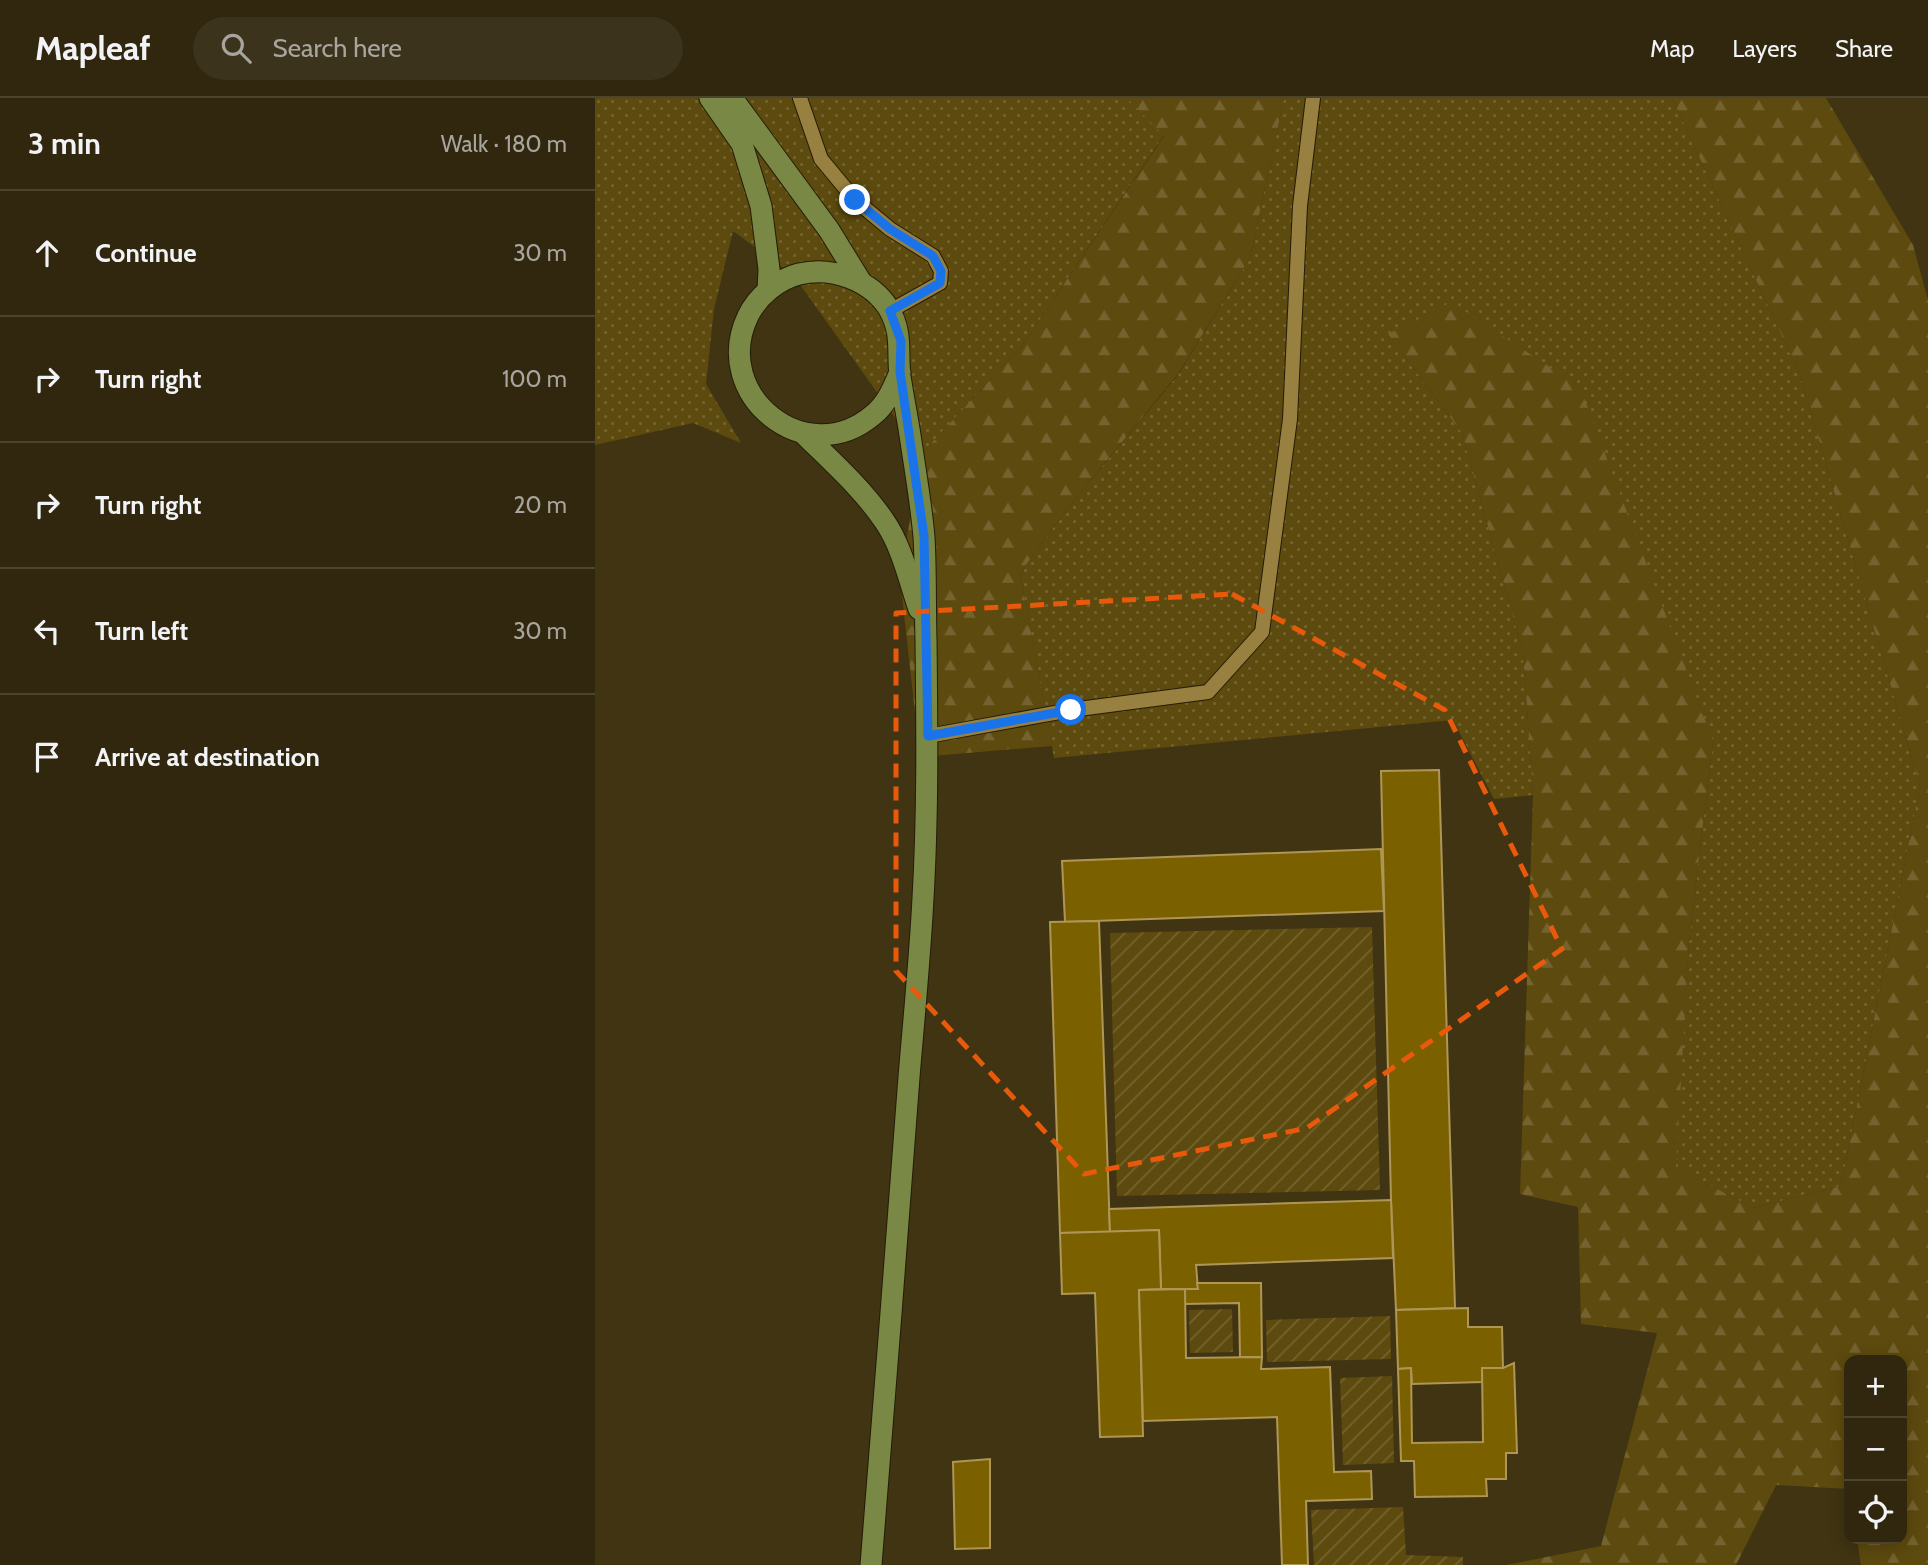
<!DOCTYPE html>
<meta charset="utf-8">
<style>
:root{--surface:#30270e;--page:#3c331c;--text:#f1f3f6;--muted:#a8a59e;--line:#4b442e}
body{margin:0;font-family:Cabin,sans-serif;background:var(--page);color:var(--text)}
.controls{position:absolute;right:21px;bottom:21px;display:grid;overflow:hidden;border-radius:14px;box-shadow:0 4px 18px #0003}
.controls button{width:63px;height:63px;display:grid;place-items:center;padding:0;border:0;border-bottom:2px solid var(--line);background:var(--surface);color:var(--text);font:35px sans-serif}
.stop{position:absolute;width:21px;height:21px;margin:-16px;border:5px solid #1a73e8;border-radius:50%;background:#fff}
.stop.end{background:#1a73e8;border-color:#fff;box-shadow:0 2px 7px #0008}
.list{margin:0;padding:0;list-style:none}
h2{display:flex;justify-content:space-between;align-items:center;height:91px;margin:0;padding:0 28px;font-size:30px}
h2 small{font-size:23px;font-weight:400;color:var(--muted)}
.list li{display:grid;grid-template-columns:46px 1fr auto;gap:21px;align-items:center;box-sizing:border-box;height:126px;padding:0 28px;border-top:2px solid var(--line)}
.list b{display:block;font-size:26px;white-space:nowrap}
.list em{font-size:23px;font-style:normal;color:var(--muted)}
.icon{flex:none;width:38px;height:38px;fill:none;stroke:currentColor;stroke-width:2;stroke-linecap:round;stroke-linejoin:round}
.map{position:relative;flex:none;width:1333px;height:1467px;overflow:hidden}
header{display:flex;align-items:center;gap:42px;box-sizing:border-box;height:98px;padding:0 35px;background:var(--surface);border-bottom:2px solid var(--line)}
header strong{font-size:33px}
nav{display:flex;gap:38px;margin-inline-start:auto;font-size:24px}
.search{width:490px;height:63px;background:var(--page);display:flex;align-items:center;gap:18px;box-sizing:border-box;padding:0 24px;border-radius:38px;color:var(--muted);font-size:26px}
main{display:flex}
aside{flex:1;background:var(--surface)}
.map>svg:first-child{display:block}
</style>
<header>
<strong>Mapleaf</strong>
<div class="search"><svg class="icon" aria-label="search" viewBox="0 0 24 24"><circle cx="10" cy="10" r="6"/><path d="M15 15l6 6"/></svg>Search here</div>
<nav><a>Map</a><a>Layers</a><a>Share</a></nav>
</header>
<main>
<aside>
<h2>3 min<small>Walk · 180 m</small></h2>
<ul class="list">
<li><svg class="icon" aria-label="ahead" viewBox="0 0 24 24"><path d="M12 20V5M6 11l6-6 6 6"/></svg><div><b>Continue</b></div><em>30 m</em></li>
<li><svg class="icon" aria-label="right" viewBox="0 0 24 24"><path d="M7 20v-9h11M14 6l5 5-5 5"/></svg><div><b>Turn right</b></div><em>100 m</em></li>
<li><svg class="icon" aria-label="right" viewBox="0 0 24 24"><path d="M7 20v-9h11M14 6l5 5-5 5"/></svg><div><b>Turn right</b></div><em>20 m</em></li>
<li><svg class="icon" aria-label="left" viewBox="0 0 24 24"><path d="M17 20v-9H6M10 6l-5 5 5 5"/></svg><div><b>Turn left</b></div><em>30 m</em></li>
<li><svg class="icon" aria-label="arrive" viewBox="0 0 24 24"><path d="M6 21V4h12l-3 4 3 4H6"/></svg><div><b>Arrive at destination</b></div></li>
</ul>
</aside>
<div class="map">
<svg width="1333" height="1467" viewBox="0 0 1333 1467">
<defs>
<pattern id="grass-dots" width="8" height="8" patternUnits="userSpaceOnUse" patternTransform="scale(1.75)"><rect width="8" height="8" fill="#5d4a0e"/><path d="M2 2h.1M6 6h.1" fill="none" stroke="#74632f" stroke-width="1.8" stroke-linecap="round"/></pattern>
<pattern id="forest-firs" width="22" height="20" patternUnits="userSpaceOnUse" patternTransform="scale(1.75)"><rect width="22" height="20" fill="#5d4a0e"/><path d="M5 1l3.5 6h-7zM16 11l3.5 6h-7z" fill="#74632f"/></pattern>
<pattern id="garden-furrows" width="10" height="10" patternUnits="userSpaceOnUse" patternTransform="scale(1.75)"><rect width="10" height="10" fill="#5d4a0e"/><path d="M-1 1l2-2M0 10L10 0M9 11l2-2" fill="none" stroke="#74632f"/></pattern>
</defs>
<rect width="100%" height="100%" fill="#403412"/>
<g fill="url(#grass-dots)">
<path d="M0,0H532L569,37L427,248L326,356L199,178L138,133L119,211L111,286L146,345L98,325L0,347Z"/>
<path d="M689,0H1077L1205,277L1325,688L1246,1088L1158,1110L1080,1069L1094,844L1118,643L793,236L867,335L928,555L938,697L899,701L858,622L459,660L425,475L469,415L583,277L655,160Z"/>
</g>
<g fill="url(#forest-firs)">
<path d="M532,0H689L655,160L583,276L469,415L425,475L457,648L325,659L305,480L326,356L427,248L569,38Z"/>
<path d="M1077,0H1231L1318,147L1333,202V1467H1266L1262,1441H1307V1262H1254V1391L1181,1387L1141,1467H911L1006,1448L1062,1235L986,1226L983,1109L925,1096L938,697L928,555L867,335L793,236L856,204L985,289L1118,643L1094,844L1081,1069L1158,1110L1246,1088L1325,688L1205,277Z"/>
</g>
<g fill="url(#garden-furrows)">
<path d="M777,829L785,1092L522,1098L515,835Z"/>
<path d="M637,1211L638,1254L595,1255L594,1212Z"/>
<path d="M795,1218L796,1261L672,1264L671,1222Z"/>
<path d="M797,1278L799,1365L748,1367L745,1280Z"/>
<path d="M808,1409L811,1457L868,1459V1467H719L716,1412Z"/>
</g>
<g fill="#7b6000" stroke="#ae9656" stroke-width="2">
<path d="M844,672L860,1210L801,1212L796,1102L786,673Z"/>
<path d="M786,751L789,813L470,824L467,763Z"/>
<path d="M504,823L515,1134L465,1135L455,824Z"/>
<path d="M796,1102L798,1160L601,1167L603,1191H566L564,1132L515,1134L514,1111Z"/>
<path d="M564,1132L566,1191L544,1192L548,1338L505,1339L500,1195L467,1196L465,1135Z"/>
<path d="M602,1185H666L667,1259H645L644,1205L590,1206V1191H603Z"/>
<path d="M590,1191L591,1260L667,1259L666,1271L735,1269L739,1374L776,1373L777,1401L711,1403L713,1467H687L682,1319L548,1323L544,1192Z"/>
<path d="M873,1210V1229H907L908,1270H887V1284L817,1286L816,1270L803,1271L801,1212Z"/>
<path d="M919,1265L922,1355H911V1381H891L892,1398L820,1399L819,1363H806L803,1271L816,1270L817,1345L888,1344L887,1270H908Z"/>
<path d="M395,1361V1450L360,1451L358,1364Z"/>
</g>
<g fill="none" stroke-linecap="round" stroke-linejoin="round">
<g stroke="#241c08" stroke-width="16">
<g id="lane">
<path d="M205,0L226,61L260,102L295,131L338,158L346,173L345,185L295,213"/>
<path d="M333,638L476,612L613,594L667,534L695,321L705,108L718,0"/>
</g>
</g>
<g stroke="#241c08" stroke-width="23">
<g id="secondary">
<path d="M115,0L147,46L166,108L174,171L173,192"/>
<path d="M137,0L234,132L266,184"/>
<path d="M208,335C236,363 268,391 290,424C307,449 314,482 324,511"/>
<path d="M276,1467C289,1304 302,1142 314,979C319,919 325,859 328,800C333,714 332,628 331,542C330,508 331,473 329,439C326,405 320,371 315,337C312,317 308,298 305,278C302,253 308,236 294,211C276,182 237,168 204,176C183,181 162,199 153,218C115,297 211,374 278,317C292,306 298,290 305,274"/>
</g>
</g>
<use href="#lane" stroke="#978040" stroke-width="14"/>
<use href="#secondary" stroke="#798945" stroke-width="21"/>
</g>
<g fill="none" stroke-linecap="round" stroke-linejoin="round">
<path stroke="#1a73e8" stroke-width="9" d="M260,102L295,131L338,158L346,173L345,185L295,213L306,243L305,274L329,438L333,638L476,612"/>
</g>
<path fill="none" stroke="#e8590c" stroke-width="5" stroke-dasharray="14 9" stroke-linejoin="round" d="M637,496L850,612L967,851L712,1030L489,1076L301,873V515Z"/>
</svg>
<div class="controls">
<button>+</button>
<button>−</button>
<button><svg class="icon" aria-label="locate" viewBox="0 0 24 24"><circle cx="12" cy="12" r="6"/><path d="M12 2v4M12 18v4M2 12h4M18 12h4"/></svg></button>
</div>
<div class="stop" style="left:476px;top:612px"></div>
<div class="stop end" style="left:260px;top:102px"></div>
</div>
</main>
